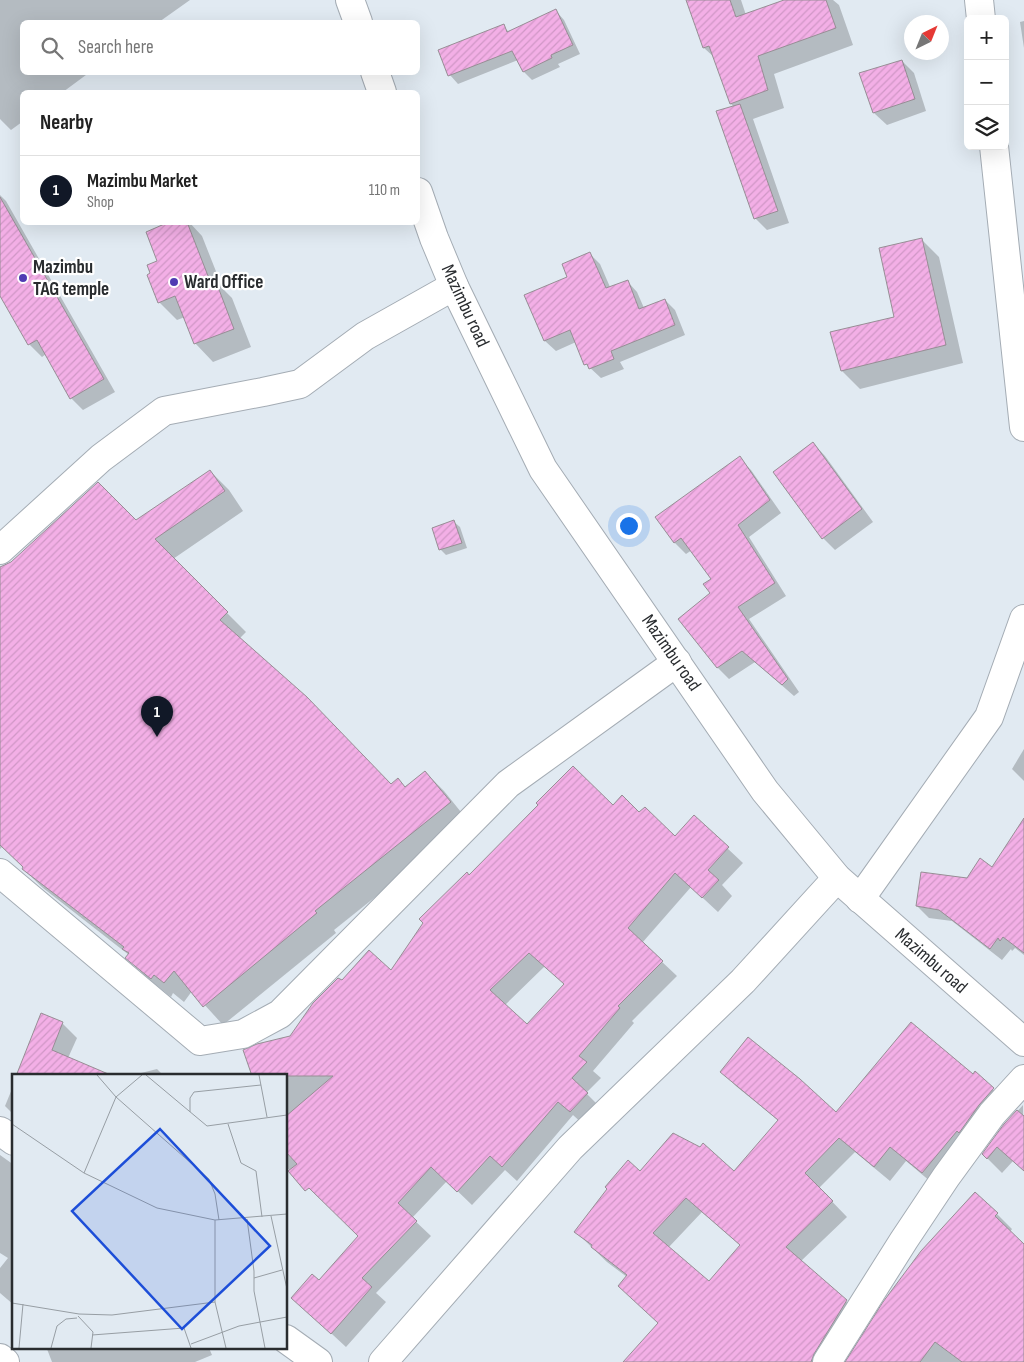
<!DOCTYPE html>
<meta charset="utf-8">
<style>
:root{--surface:#fff;--page:#f6f6f6;--text:#222;--muted:#767676;--line:#e0e0e0;--accent:#111827}
body{margin:0;font-family:"Sofia Sans Condensed",sans-serif;background:var(--page);color:var(--text)}
.controls{position:absolute;right:15px;top:15px;display:grid;overflow:hidden;border-radius:8px;box-shadow:0 5px 20px #0002}
.controls button{width:45px;height:45px;display:grid;place-items:center;padding:0;border:0;border-bottom:1px solid var(--line);background:var(--surface);color:var(--text);font:25px sans-serif}
.compass{position:absolute;left:904px;top:15px;width:45px;height:45px;border-radius:50%;background:var(--surface);box-shadow:0 5px 20px #0002;rotate:43deg}
.you{position:absolute;left:628px;top:525px;width:18px;height:18px;margin:-12px;border:4px solid #fff;border-radius:50%;background:#1a73e8;box-shadow:0 0 0 8px #1a73e833}
.badge{display:grid;place-items:center;width:32px;height:32px;border-radius:50%;background:var(--accent);color:#fff;font-size:16px;font-weight:700}
.pin{position:absolute;translate:-50% -41px;filter:drop-shadow(0 1px 2px #0008)}
.pin::after{content:'';position:absolute;top:26px;width:18px;height:15px;background:inherit;clip-path:polygon(0 0,100% 0,50% 100%)}
.list{margin:0;padding:0;list-style:none}
h2{display:flex;justify-content:space-between;align-items:center;height:65px;margin:0;padding:0 20px;font-size:21px}
h2 small{font-size:16px;font-weight:400;color:var(--muted)}
.list li{display:grid;grid-template-columns:32px 1fr auto;gap:15px;align-items:center;box-sizing:border-box;height:70px;padding:0 20px;border-top:1px solid var(--line)}
.list b{display:block;font-size:19px;white-space:nowrap}
.list p{margin:0;font-size:16px;white-space:nowrap;color:var(--muted)}
.list em{font-size:16px;font-style:normal;color:var(--muted)}
.icon{flex:none;width:28px;height:28px;fill:none;stroke:currentColor;stroke-width:2;stroke-linecap:round;stroke-linejoin:round}
.map{position:relative;flex:none;width:1024px;height:1362px;overflow:hidden}
.search{position:absolute;background:var(--surface);box-shadow:0 5px 20px #0002;left:20px;top:20px;width:400px;height:55px;display:flex;align-items:center;gap:12px;box-sizing:border-box;padding:0 18px;border-radius:8px;color:var(--muted);font-size:19px}
.panel{position:absolute;background:var(--surface);box-shadow:0 5px 20px #0002;left:20px;top:90px;width:400px;height:135px;border-radius:8px}
.map>svg:first-child{display:block}
</style>
<div class="map">
<svg width="1024" height="1362" viewBox="0 0 1024 1362">
<defs>
<pattern id="building-hatch" width="6" height="6" patternUnits="userSpaceOnUse" patternTransform="scale(1.25)"><rect width="6" height="6" fill="#f3afe6"/><path d="M-1 1l2-2M0 6l6-6M5 7l2-2" fill="none" stroke="#d097c6"/></pattern>
</defs>
<rect width="100%" height="100%" fill="#e1eaf2"/>
<g fill="#0003" fill-rule="evenodd">
<path d="M0,0H190L159,22H22V72H90L63,92H22V122L11,130L0,119Z"/>
<path d="M687,0H741L746,15L788,0H833L839,5L853,45L774,74L784,108L753,119L789,223L767,230L755,218L734,107L731,104L715,58L704,48Z"/>
<path d="M556,11L564,20L580,54L558,64L560,67L532,80L524,72L518,60L458,84L450,75L503,26L510,33Z"/>
<path d="M1024,21V48L1020,22Z"/>
<path d="M902,61L914,73L926,111L887,125L874,113L861,74Z"/>
<path d="M0,195L6,201L115,392L83,410L71,398L46,354L42,357L29,344L0,293Z"/>
<path d="M173,222H189L202,236L223,289L232,298L251,347L213,362L195,343L185,317L177,320L159,302Z"/>
<path d="M921,239L939,257L963,363L860,389L842,371L832,333L895,318Z"/>
<path d="M590,254L600,264L610,287L627,281L637,292L644,308L665,300L675,310L685,335L620,362L624,369L601,378L586,364L576,342L556,351L545,341L526,296L569,278Z"/>
<path d="M813,443L825,456L873,522L835,550L823,538Z"/>
<path d="M739,458L751,470L781,513L749,537L786,596L749,619L799,692L794,696L755,662L729,679L717,667L711,593L713,579L692,550L686,554L674,542Z"/>
<path d="M210,471L229,490L243,511L173,559L246,632L239,639L391,785L398,780L406,788L425,772L444,791L469,822L334,930L336,933L223,1025L192,991L184,1002L173,993L171,997L146,977L127,958L129,955L43,888L23,869L24,868L2,847L0,849V569L136,522Z"/>
<path d="M454,522L460,527L467,548L446,555L440,549Z"/>
<path d="M1024,749V781L1012,769Z"/>
<path d="M613,806L639,814L675,837L694,817L743,863L722,885L732,896L718,912L691,887L642,943L677,976L632,1021L634,1023L593,1071L601,1078L586,1093L601,1108L585,1126L573,1115L517,1181L505,1170L472,1205L447,1181L412,1218L431,1236L376,1293L386,1302L346,1347L293,1298L319,1282L360,1236L286,1167V1076L291,1037L342,982L391,972L469,877ZM545,966L565,985L527,1025L505,1005Z"/>
<path d="M1024,824V955L1015,948L1012,951L1011,949L1002,960L952,921L929,918L917,906L992,868Z"/>
<path d="M62,1023L77,1038L68,1058L17,1076Z"/>
<path d="M157,1069L164,1076H129Z"/>
<path d="M722,1072L836,1114L973,1075L975,1072L1008,1104L937,1187L906,1161L890,1181L855,1152L819,1188L847,1217L801,1261L862,1316L828,1362H624L659,1323L627,1277L607,1262L576,1232L641,1173L734,1172L779,1121L737,1087ZM702,1212L741,1246L709,1283L668,1248Z"/>
<path d="M14,1084V1115L5,1106Z"/>
<path d="M1023,1105L1024,1171L1013,1161L1002,1173L983,1154L1005,1125Z"/>
<path d="M0,1155L14,1165V1305L0,1293V1268L8,1258L0,1253Z"/>
<path d="M997,1214L1012,1229L1010,1232L1024,1246V1362H847Z"/>
<path d="M50,1348H209L212,1355L195,1362H52L47,1349Z"/>
</g>
<g fill="url(#building-hatch)" stroke="#978e95" fill-rule="evenodd">
<path d="M686,0H730L736,17L784,0H826L836,28L758,56L768,90L730,104L709,46L703,48Z"/>
<path d="M556,9L573,45L551,55L552,58L523,72L512,51L448,76L438,50L504,24L507,32Z"/>
<path d="M902,60L915,99L873,113L859,73Z"/>
<path d="M740,104L778,211L754,219L716,111Z"/>
<path d="M0,197L104,379L70,399L37,340L28,345L0,296Z"/>
<path d="M169,222H187L210,281L215,279L234,329L194,344L175,296L158,303L147,275L150,273L147,265L157,261L146,232Z"/>
<path d="M922,238L946,345L841,371L830,332L894,317L879,248Z"/>
<path d="M590,252L606,288L628,280L639,309L665,299L675,325L611,351L614,359L589,369L587,364L584,365L570,330L544,341L524,295L567,277L562,264Z"/>
<path d="M813,442L862,509L822,539L773,472Z"/>
<path d="M740,456L770,500L738,525L775,583L738,607L788,679L782,685L742,651L717,668L678,619L710,593L703,584L711,579L681,538L674,543L655,517Z"/>
<path d="M210,470L225,491L155,539L228,612L220,620L307,697L391,784L398,778L405,787L425,771L451,802L315,911L317,913L203,1007L174,971L164,983L154,975L151,979L125,958L129,953L122,949L124,947L22,869L23,867L0,845V567L11,562L98,482L136,520Z"/>
<path d="M454,520L462,543L439,550L432,528Z"/>
<path d="M573,766L613,805L622,795L639,812L645,807L675,836L694,815L729,847L708,870L719,880L702,898L675,873L628,928L663,961L618,1006L620,1008L579,1056L587,1062L572,1078L588,1093L570,1112L558,1102L502,1167L490,1156L457,1192L431,1167L398,1203L417,1221L362,1278L372,1287L331,1334L291,1298L312,1274L319,1280L358,1236L309,1188L305,1191L288,1171L297,1164L286,1152V1116L333,1076H252L243,1050L257,1044L290,1036L313,1003L338,978L342,980L369,950L391,970L423,923L419,919L467,872L469,875L538,805L536,803ZM529,953L564,984L527,1024L490,990Z"/>
<path d="M1024,818V953L1003,937L1000,941L998,938L990,949L939,910L916,906L921,872L967,878L980,858L992,867Z"/>
<path d="M41,1013L63,1022L52,1050L113,1076H16Z"/>
<path d="M911,1022L973,1074L975,1071L994,1088L979,1105L959,1133L957,1131L922,1173L890,1147L874,1167L839,1138L805,1173L833,1201L786,1247L847,1300L814,1354L811,1362H623L658,1323L618,1286L627,1275L591,1247L592,1245L574,1232L607,1189L605,1187L628,1160L640,1171L673,1133L700,1147L703,1143L734,1171L778,1120L720,1072L748,1037L800,1079L836,1112ZM686,1198L740,1245L709,1281L653,1233Z"/>
<path d="M1017,1110L1024,1116V1171L997,1147L987,1159L982,1154L1004,1124Z"/>
<path d="M975,1192L998,1213L995,1216L1024,1244V1362H962L935,1342L920,1362H845L883,1302L921,1251Z"/>
</g>
<g fill="none" stroke-linecap="round" stroke-linejoin="round">
<g stroke="#a4acb4" stroke-width="30">
<g id="minor">
<path d="M350,0L358,22"/>
<path d="M979,0L981,19"/>
<path d="M375,72L382,92"/>
<path d="M994,146L1024,427"/>
<path d="M418,192L434,238L454,286L543,469L765,791L837,878L1024,1042"/>
<path d="M0,550L101,458L164,411L263,392L300,384L365,336L454,286"/>
<path d="M0,873L200,1041L243,1034L280,1014L508,784L677,662"/>
<path d="M860,899L989,717L1024,619"/>
<path d="M0,1131L14,1141"/>
<path d="M286,1339L318,1362"/>
<path d="M0,1358L5,1362"/>
<path d="M383,1362L570,1148L743,981L837,878"/>
<path d="M827,1362L904,1240L946,1177L992,1114L1024,1079"/>
</g>
</g>
<use href="#minor" stroke="#fff" stroke-width="28"/>
</g>
<g fill="#503bb3" stroke="#fff" stroke-width="2">
<circle cx="23" cy="278" r="5"/>
<circle cx="174" cy="282" r="5"/>
</g>
<g text-anchor="middle" dominant-baseline="central" stroke-width="4.5" stroke-linejoin="round" paint-order="stroke">
<g font-size="19" font-weight="bold" fill="#292c2f" stroke="#fff" text-anchor="start">
<text x="33" y="267">Mazimbu<tspan x="33" dy="22">TAG temple</tspan></text>
<text x="184" y="282">Ward Office</text>
</g>
<g font-size="19" fill="#292c2f" stroke="#fff">
<text transform="translate(465 306) rotate(65)">Mazimbu road</text>
<text transform="translate(671 653) rotate(55)">Mazimbu road</text>
<text transform="translate(931 961) rotate(41)">Mazimbu road</text>
</g>
</g>
<g transform="translate(12 1074)">
<rect width="275" height="275" fill="#e1eaf2"/>
<path fill="none" stroke="#979ea4" stroke-width="1" d="M85,1L104,23L197,105L203,120L207,146M134,1L195,52L275,41M247,1L255,43M178,38V24L182,18L249,11M0,50L72,99L145,134L203,146L275,140M216,50L229,89L244,97L250,143M72,99L104,23L130,1M259,142L275,215M235,145L242,197V217L253,274M203,146V228L214,274M242,204L270,196M0,229L67,240L100,241L203,228M66,242L81,258L79,274M80,261L172,254L179,274M179,270L227,252L275,243M7,274L11,230M39,274L45,252L54,245L65,244"/>
<path fill="#1d4ed8" fill-opacity="0.15" stroke="#1d4ed8" stroke-width="2.5" d="M148,55L258,172L170,255L60,137Z"/>
<rect width="275" height="275" fill="none" stroke="#292c2f" stroke-width="2.5"/>
</g>
</svg>
<div class="controls">
<button>+</button>
<button>−</button>
<button><svg class="icon" aria-label="layers" viewBox="0 0 24 24"><path d="M12 4l9 5-9 5-9-5zM3 14l9 5 9-5"/></svg></button>
</div>
<svg class="compass" viewBox="-18 -18 36 36"><path d="M0-13l5 13h-10z" fill="#e53935"/><path d="M0 13l5-13h-10z" fill="#767676"/></svg>
<div class="you"></div>
<div class="pin badge" style="left:157px;top:737px">1</div>
<div class="search"><svg class="icon" aria-label="search" viewBox="0 0 24 24"><circle cx="10" cy="10" r="6"/><path d="M15 15l6 6"/></svg>Search here</div>
<section class="panel">
<h2>Nearby<small></small></h2>
<ul class="list">
<li><span class="badge">1</span><div><b>Mazimbu Market</b><p>Shop</p></div><em>110 m</em></li>
</ul>
</section>
</div>
